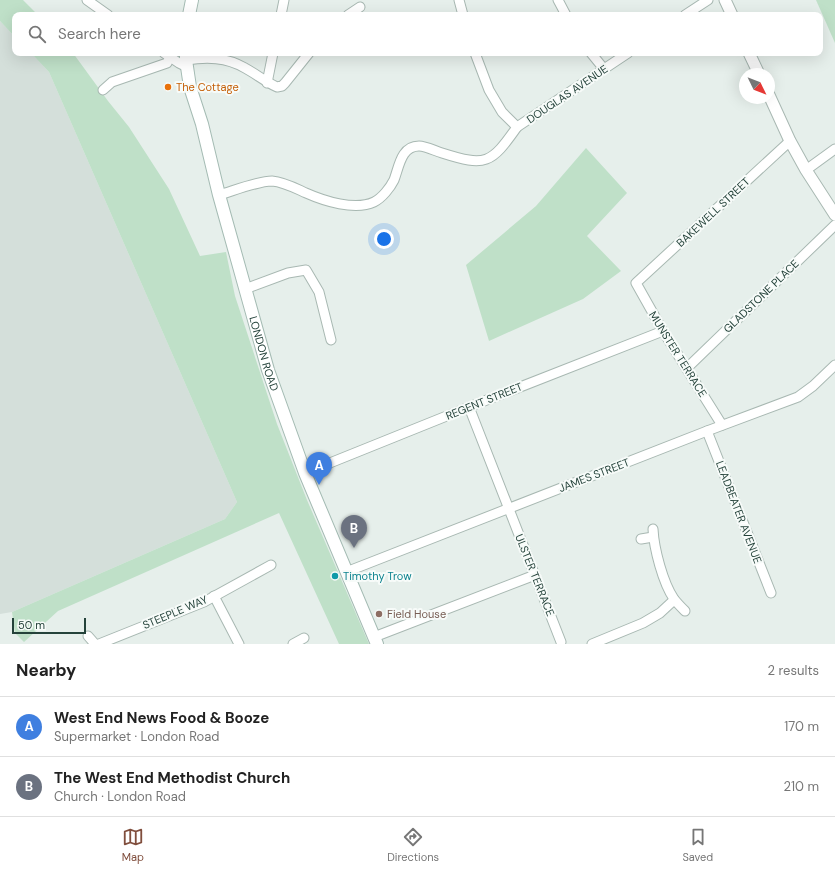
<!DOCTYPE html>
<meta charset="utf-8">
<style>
:root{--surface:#fff;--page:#f2f2f2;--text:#222;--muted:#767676;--line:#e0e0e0;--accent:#804e3d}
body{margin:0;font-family:"DM Sans",sans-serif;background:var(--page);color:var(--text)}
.compass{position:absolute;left:739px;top:68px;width:36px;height:36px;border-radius:50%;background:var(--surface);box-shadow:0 4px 16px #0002;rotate:133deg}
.scale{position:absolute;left:12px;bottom:10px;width:74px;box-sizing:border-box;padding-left:4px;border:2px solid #24423a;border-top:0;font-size:11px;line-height:14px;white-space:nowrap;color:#24423a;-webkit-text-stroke:3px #f7fbf9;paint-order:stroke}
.you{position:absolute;left:384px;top:239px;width:14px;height:14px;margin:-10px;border:3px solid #fff;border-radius:50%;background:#1a73e8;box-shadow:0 0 0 6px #1a73e833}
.badge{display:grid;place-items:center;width:26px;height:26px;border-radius:50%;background:var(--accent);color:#fff;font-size:13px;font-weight:700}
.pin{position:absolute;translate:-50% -33px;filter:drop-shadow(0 1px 2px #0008)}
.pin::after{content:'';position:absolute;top:21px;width:14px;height:12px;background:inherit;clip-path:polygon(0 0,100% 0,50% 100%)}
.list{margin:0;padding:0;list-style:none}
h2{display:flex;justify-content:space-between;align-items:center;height:52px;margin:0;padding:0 16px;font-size:17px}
h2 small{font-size:13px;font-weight:400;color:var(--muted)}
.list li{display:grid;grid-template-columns:26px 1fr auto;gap:12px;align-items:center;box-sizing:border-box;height:60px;padding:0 16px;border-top:1px solid var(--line)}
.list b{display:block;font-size:15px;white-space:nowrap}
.list p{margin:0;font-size:13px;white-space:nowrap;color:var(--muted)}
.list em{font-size:13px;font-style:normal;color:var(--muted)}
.icon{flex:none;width:22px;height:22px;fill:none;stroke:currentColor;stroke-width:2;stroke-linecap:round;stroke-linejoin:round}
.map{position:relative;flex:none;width:835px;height:644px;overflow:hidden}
.search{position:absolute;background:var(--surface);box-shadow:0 4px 16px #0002;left:12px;right:12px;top:12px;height:44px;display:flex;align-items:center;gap:10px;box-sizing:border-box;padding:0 14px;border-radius:8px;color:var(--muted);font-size:15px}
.sheet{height:172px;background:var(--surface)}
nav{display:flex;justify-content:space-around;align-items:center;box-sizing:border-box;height:56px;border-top:1px solid var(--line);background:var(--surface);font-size:11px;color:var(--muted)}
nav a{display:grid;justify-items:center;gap:2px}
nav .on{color:var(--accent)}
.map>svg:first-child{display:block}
</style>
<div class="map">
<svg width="835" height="644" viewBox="0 0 835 644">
<rect width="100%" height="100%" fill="#e6efeb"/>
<path fill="#d4dfda" d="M0,21L15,37V53H31L49,72L237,502L225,519L12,612L0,614Z"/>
<g fill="#bfe0c8">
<path d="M0,0H23L38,15H15V37L0,21Z"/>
<path d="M816,0H835V43Z"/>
<path d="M31,53H73L108,101L129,127L169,189L200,256L226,252L235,296L277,424L307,500L369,644H339L279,513L58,611L24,642L15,633L12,612L225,519L237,502L49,72Z"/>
<path d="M586,148L627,193L587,236L621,271L583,299L489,341L466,265L536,206Z"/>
</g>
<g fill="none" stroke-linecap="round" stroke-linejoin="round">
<g stroke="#a8b8b2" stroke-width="11">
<g id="minor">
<path d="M87,0L108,15"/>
<path d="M459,0L463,15"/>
<path d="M558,0L566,15"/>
<path d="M281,15L284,0"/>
<path d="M348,15L360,7"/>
<path d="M685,15L708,0"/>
<path d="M164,53L179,63L187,67"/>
<path d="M475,53L489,90L502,112L517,127L628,53"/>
<path d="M591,53L604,69"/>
<path d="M186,60C207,57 226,57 245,68C256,74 266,82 277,87L282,86L285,83L309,53"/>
<path d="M267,83L273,53"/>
<path d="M103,90L112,82L167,63L170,57"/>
<path d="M806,170L835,149"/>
<path d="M219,195C233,191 258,181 272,181C284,182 295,188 306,193C324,201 355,211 374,202C382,198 390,188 394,180C399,167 401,146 419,146C426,146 435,151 442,153C486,167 491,164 517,127"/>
<path d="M245,289L288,273L306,270L319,292L331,340"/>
<path d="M687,368L835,225"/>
<path d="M469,407L561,642"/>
<path d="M722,425L663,331L636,283L790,141"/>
<path d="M707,431L771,593"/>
<path d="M305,473L469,407L663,331"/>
<path d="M653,529C654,549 663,583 674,599C677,603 681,607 685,611"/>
<path d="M641,539L653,537"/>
<path d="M346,572L707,431L798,397L813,386L835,365"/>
<path d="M214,596L239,644"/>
<path d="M88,636L95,644"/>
<path d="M374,637L535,575"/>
<path d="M99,644L204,602L271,565"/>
<path d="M293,644L304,638"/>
<path d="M592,644L643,623L660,613L674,600"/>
</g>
</g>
<g stroke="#a8b8b2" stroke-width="13">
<g id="tertiary">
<path d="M725,0L732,15"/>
<path d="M749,53L759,74"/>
<path d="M769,95L790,141L806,170L835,215"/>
</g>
</g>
<g stroke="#a4bbb3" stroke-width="14">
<g id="secondary">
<path d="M189,15L192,0"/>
<path id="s1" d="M186,53V60L190,87L202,124L219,195L268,370L305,473L377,644"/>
</g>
</g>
<use href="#minor" stroke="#fff" stroke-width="9"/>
<use href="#tertiary" stroke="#fff" stroke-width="11"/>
<use href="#secondary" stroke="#fff" stroke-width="12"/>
</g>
<circle fill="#e8710a" stroke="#f7fbf9" stroke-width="1.5" cx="168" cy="87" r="4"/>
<circle fill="#0f9aa8" stroke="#f7fbf9" stroke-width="1.5" cx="335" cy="576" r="4"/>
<circle fill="#8d6e63" stroke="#f7fbf9" stroke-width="1.5" cx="379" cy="614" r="4"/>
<g text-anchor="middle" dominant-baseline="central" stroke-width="4" stroke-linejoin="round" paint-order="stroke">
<g font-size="11" fill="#c56008" stroke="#f7fbf9" text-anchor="start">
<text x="176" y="87">The Cottage</text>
</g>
<g font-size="11" fill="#24423a" stroke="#f7fbf9">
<text transform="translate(567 94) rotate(-34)">DOUGLAS AVENUE</text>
<text transform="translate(713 212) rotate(-43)">BAKEWELL STREET</text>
<text transform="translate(761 296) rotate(-44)">GLADSTONE PLACE</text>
<text stroke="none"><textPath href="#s1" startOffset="311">LONDON ROAD</textPath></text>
<text transform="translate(678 354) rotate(58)">MUNSTER TERRACE</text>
<text transform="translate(484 401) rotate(-22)">REGENT STREET</text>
<text transform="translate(594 475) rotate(-21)">JAMES STREET</text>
<text transform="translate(739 512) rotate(69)">LEADBEATER AVENUE</text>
<text transform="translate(535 575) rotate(68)">ULSTER TERRACE</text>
<text transform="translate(175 612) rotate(-23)">STEEPLE WAY</text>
</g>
<g font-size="11" fill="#0d838f" stroke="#f7fbf9" text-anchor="start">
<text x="343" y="576">Timothy Trow</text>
</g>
<g font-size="11" fill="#785e54" stroke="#f7fbf9" text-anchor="start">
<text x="387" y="614">Field House</text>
</g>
</g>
</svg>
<svg class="compass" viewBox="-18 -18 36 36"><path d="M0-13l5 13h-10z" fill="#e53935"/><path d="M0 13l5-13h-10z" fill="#767676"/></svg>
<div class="scale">50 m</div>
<div class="you"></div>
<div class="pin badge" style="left:319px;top:485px;background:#3f7fe0">A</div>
<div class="pin badge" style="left:354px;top:548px;background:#6b7280">B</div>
<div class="search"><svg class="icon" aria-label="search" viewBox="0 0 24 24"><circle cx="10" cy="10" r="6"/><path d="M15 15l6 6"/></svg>Search here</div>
</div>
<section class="sheet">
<h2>Nearby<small>2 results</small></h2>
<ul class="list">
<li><span class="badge" style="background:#3f7fe0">A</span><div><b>West End News Food &amp; Booze</b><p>Supermarket · London Road</p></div><em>170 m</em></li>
<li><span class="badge" style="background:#6b7280">B</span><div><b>The West End Methodist Church</b><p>Church · London Road</p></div><em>210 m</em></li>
</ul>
</section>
<nav>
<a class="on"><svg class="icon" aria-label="map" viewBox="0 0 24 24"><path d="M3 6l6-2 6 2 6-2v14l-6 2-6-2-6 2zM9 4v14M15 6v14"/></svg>Map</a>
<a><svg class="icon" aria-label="directions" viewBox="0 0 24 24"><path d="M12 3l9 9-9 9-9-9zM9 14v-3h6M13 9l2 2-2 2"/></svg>Directions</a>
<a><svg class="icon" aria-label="saved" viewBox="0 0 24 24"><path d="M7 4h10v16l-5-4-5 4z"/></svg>Saved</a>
</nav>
